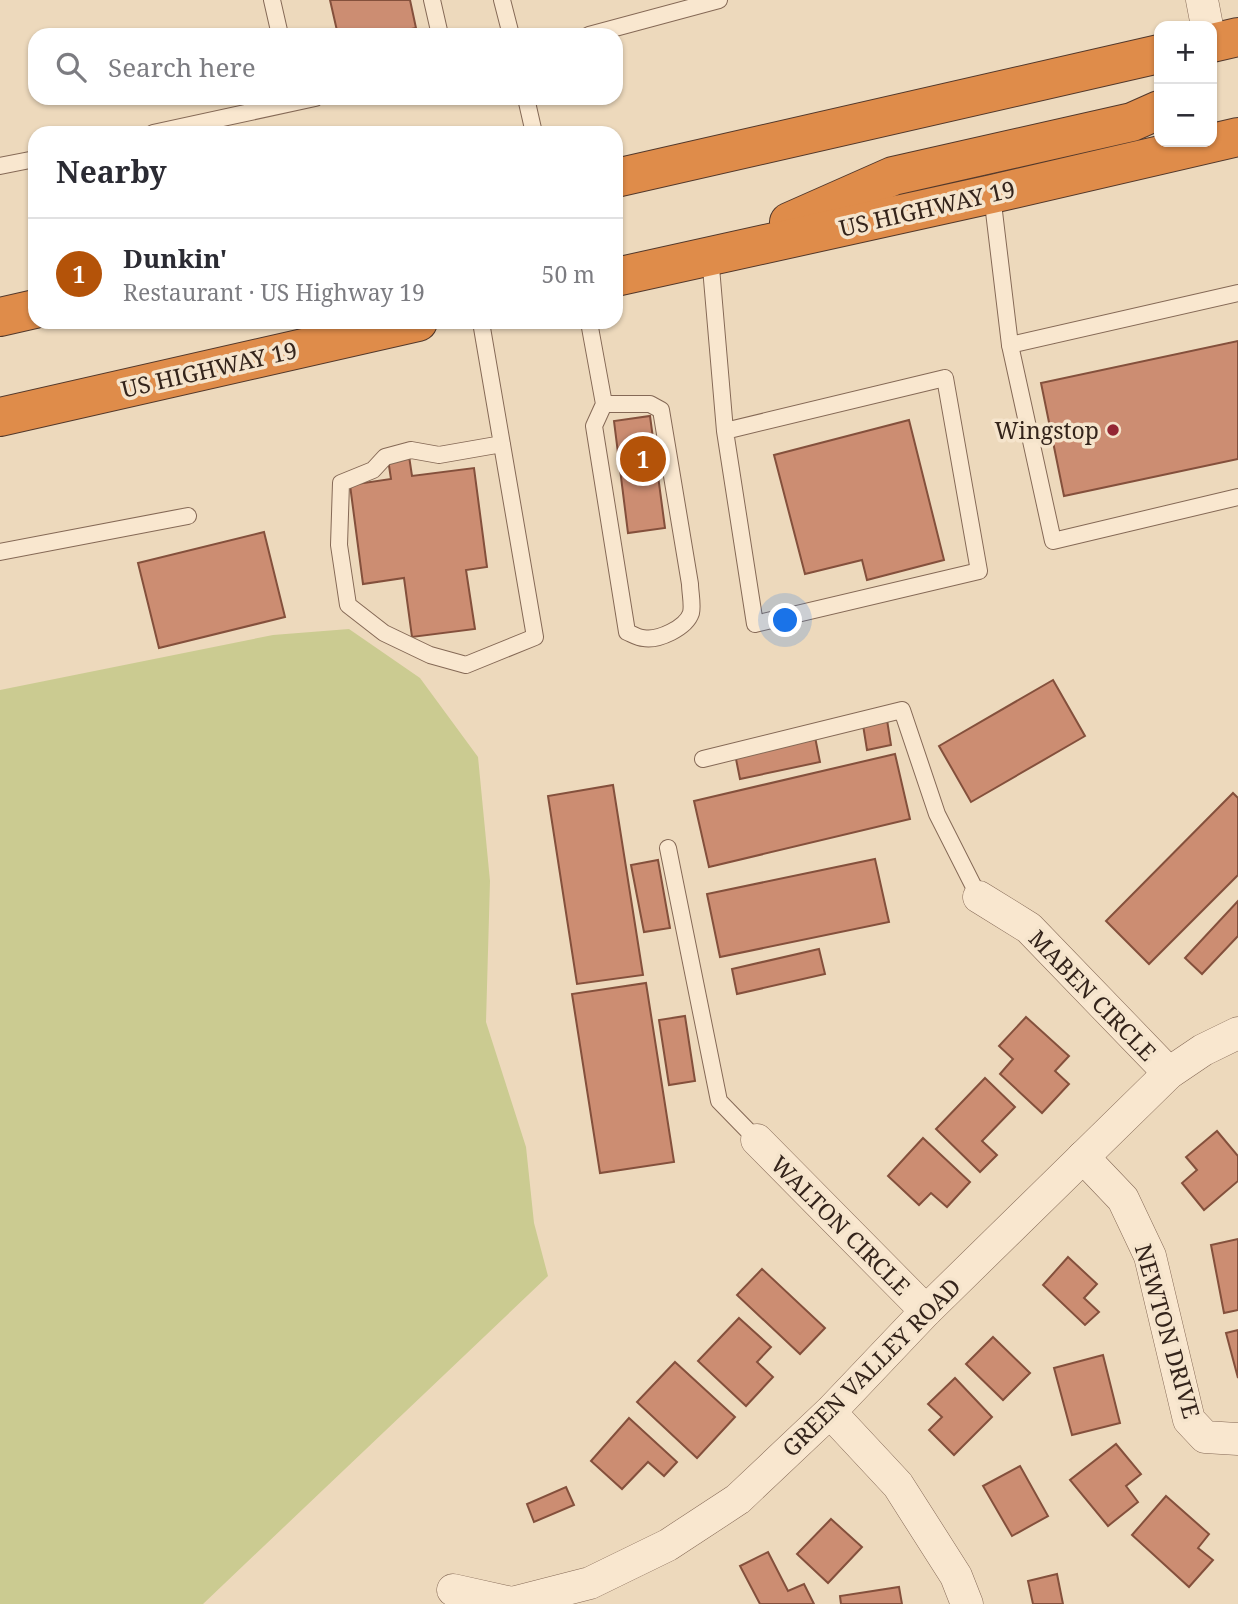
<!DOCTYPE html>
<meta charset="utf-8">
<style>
:root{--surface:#fff;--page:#f2f2f3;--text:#2b2b33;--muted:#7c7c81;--line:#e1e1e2;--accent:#b45309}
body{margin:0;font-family:"Noto Serif",serif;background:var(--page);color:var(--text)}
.controls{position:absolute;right:21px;top:21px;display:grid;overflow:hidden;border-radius:14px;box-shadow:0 2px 5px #0004}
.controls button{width:63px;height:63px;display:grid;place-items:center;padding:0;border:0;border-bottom:2px solid var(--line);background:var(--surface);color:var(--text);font:35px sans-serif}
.you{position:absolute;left:786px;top:621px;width:24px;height:24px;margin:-18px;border:5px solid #fff;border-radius:50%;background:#1a73e8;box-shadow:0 0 0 10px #1a73e833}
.badge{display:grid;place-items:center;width:46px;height:46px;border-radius:50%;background:var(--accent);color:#fff;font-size:23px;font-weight:700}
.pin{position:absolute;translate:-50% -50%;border:4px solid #fff;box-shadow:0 2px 7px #0006}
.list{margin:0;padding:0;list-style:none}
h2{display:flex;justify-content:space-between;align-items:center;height:91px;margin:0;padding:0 28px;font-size:30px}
h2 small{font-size:23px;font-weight:400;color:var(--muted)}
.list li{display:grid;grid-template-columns:46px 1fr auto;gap:21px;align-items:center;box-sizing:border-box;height:112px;padding:0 28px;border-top:2px solid var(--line)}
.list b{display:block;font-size:26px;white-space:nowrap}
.list p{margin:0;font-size:23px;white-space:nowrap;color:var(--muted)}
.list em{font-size:23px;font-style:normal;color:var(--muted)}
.icon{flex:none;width:38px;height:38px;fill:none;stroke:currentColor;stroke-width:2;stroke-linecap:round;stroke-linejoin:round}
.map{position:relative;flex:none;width:1238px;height:1604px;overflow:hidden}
.search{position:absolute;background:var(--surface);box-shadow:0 2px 5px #0004;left:28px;top:28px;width:595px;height:77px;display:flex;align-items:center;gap:18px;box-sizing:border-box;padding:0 24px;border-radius:21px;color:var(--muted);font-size:26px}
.panel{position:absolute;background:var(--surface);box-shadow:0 2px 5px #0004;left:28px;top:126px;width:595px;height:203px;border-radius:21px}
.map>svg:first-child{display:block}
</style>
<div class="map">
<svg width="1238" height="1604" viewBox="0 0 1238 1604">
<rect width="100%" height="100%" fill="#edd9bc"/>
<path fill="#cbcb91" d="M349,629L420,678L478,757L490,881L486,1022L526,1147L534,1223L548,1276L203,1604H0V690L273,635Z"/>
<g fill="#cc8d72" stroke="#84503c" stroke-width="2">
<path d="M330,0H410L416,28L384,35H338Z"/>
<path d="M1238,341V459L1064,496L1041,383Z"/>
<path d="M650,416L665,528L628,533L614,421Z"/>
<path d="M909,420L944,560L867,580L862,560L805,574L774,455Z"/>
<path d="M409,456L412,476L474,468L487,567L466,570L475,629L412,637L404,578L363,584L350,485L391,479L388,459Z"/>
<path d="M264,532L285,617L159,648L138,563Z"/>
<path d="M1053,680L1085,736L971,802L939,746Z"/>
<path d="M887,720L891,745L867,750L863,725Z"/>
<path d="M815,737L820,762L740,779L735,754Z"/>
<path d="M895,754L910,819L709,867L694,801Z"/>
<path d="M613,785L643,975L577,984L548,796Z"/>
<path d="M1233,793L1238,798V875L1149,964L1106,921Z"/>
<path d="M875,859L889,922L720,957L707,894Z"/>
<path d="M658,860L670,928L644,932L631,865Z"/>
<path d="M1238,901V936L1202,974L1185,958Z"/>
<path d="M819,949L825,974L737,994L732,969Z"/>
<path d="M646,983L674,1162L600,1173L572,994Z"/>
<path d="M685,1016L695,1081L669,1085L659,1020Z"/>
<path d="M1026,1017L1069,1056L1055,1071L1069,1084L1042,1113L1000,1074L1013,1059L999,1046Z"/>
<path d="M985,1078L1015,1107L982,1141L997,1155L980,1172L936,1129Z"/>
<path d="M1217,1131L1238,1156V1181L1204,1210L1182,1183L1197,1170L1186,1157Z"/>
<path d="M923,1138L970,1182L947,1207L931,1193L919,1205L888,1176Z"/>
<path d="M1238,1239V1310L1224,1313L1211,1245Z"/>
<path d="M1068,1257L1097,1284L1084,1298L1099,1312L1085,1325L1043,1285Z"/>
<path d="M762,1269L825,1328L800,1354L737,1295Z"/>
<path d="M739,1318L771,1347L757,1362L773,1377L746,1406L698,1361Z"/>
<path d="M1238,1330V1378L1226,1333Z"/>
<path d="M993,1337L1030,1373L1003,1400L966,1364Z"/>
<path d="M1103,1355L1120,1423L1072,1435L1054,1368Z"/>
<path d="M675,1362L735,1417L697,1458L637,1402Z"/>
<path d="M955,1378L992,1417L954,1455L929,1430L942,1417L928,1404Z"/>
<path d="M629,1418L677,1462L664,1476L648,1462L622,1489L591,1461Z"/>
<path d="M1116,1444L1141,1474L1126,1486L1138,1502L1108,1526L1070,1480Z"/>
<path d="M1020,1466L1048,1516L1012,1536L983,1486Z"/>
<path d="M566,1487L574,1505L534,1522L527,1504Z"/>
<path d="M1166,1496L1209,1534L1198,1548L1213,1560L1189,1587L1132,1535Z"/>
<path d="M831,1519L862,1547L828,1583L797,1554Z"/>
<path d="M768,1552L788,1591L804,1584L814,1604H760L740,1566Z"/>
<path d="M1057,1574L1063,1604H1033L1028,1581Z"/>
<path d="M899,1587L902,1604H841L840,1596Z"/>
</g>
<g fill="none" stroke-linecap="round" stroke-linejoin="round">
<g stroke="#856956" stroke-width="18">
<g id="lane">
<path d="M272,0L280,35"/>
<path d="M432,0L440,35"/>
<path d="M502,0L511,35"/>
<path d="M589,35L719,0"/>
<path d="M526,98L534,133"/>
<path d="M153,133L315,98"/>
<path d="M0,166L35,159"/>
<path d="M992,195L1010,345"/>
<path d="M710,256L725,431L755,624L979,571L945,378L725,431"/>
<path d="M1238,293L1010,345L1053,541L1238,497"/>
<path d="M481,322L535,637L466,665L430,655L384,633L348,605L339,545L341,483L373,470L385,457L411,450L439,455L502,444"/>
<path d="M589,322L604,404L594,426L627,632C632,634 638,638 643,638C658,641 686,628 691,613C693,605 690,592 690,584L661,410L650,404H604"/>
<path d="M0,552L188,516"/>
<path d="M703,759L902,710L937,814L979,897"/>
<path d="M668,848L719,1101L757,1140"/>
</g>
</g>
<g stroke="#856956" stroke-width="33">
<g id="street">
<path d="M1202,0L1207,26"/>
<path d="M979,897L1029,928L1169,1073"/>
<path d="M757,1140L926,1311"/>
<path d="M1083,1157L1123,1199L1150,1256L1189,1420L1205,1437L1238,1439"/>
<path d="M830,1412L898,1485L956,1576L967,1604"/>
<path d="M453,1590L512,1603L590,1583L668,1545L738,1499L830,1412L926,1311L1169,1073L1203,1050L1238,1033"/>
</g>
</g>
<g stroke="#52382b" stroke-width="40">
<g id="highway">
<path d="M1212,43L1238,37"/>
<path d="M616,178L1159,54"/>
<path d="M789,222L893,176L1132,122L1159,110"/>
<path d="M616,277L992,194L1238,137"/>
<path d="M0,317L35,309"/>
<path d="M0,417L418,322"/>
</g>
</g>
<use href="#lane" stroke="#f9e7cf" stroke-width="16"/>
<use href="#street" stroke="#f9e7cf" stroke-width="32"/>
<use href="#highway" stroke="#df8c4a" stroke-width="38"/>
</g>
<circle fill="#932633" stroke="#f5e4cc" stroke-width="2.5" cx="1113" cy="430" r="7"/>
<g text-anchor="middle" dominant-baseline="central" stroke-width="7" stroke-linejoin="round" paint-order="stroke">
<g font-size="23" fill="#34241b" stroke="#f5e4cc">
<text transform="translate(927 208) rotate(-13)">US HIGHWAY 19</text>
<text transform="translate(209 369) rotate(-13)">US HIGHWAY 19</text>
<text transform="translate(1093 995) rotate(46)">MABEN CIRCLE</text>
<text transform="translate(841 1225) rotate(45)">WALTON CIRCLE</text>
<text transform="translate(1168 1331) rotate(74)">NEWTON DRIVE</text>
<text transform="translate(871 1367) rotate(-45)">GREEN VALLEY ROAD</text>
</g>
<g font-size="23" fill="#34241b" stroke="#f5e4cc" text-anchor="end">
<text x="1099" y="430">Wingstop</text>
</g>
</g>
</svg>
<div class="controls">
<button>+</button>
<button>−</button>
</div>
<div class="you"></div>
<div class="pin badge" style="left:643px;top:459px">1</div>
<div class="search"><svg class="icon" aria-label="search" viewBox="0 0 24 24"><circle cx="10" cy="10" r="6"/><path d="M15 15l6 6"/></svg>Search here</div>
<section class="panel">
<h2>Nearby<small></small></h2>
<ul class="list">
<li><span class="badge">1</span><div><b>Dunkin'</b><p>Restaurant · US Highway 19</p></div><em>50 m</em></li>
</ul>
</section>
</div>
